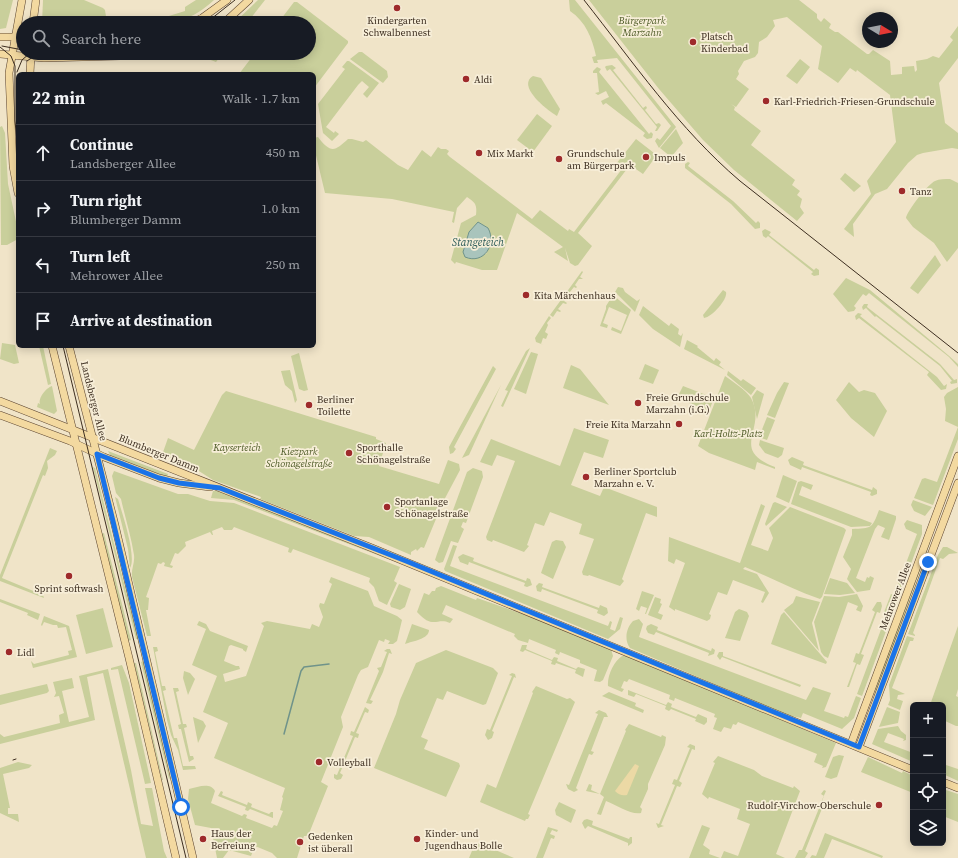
<!DOCTYPE html>
<meta charset="utf-8">
<style>
:root{--surface:#171b24;--page:#242831;--text:#f1f3f6;--muted:#9ea1a6;--line:#363941}
body{margin:0;font-family:"Source Serif 4",serif;background:var(--page);color:var(--text)}
.controls{position:absolute;right:12px;bottom:12px;display:grid;overflow:hidden;border-radius:6px;box-shadow:0 2px 10px #0003}
.controls button{width:36px;height:36px;display:grid;place-items:center;padding:0;border:0;border-bottom:1px solid var(--line);background:var(--surface);color:var(--text);font:20px sans-serif}
.compass{position:absolute;left:862px;top:12px;width:36px;height:36px;border-radius:50%;background:var(--surface);box-shadow:0 2px 10px #0003;rotate:100deg}
.stop{position:absolute;width:12px;height:12px;margin:-9px;border:3px solid #1a73e8;border-radius:50%;background:#fff}
.stop.end{background:#1a73e8;border-color:#fff;box-shadow:0 1px 4px #0008}
.list{margin:0;padding:0;list-style:none}
h2{display:flex;justify-content:space-between;align-items:center;height:52px;margin:0;padding:0 16px;font-size:17px}
h2 small{font-size:13px;font-weight:400;color:var(--muted)}
.list li{display:grid;grid-template-columns:26px 1fr auto;gap:12px;align-items:center;box-sizing:border-box;height:56px;padding:0 16px;border-top:1px solid var(--line)}
.list b{display:block;font-size:15px;white-space:nowrap}
.list p{margin:0;font-size:13px;white-space:nowrap;color:var(--muted)}
.list em{font-size:13px;font-style:normal;color:var(--muted)}
.icon{flex:none;width:22px;height:22px;fill:none;stroke:currentColor;stroke-width:2;stroke-linecap:round;stroke-linejoin:round}
.map{position:relative;flex:none;width:958px;height:858px;overflow:hidden}
.search{position:absolute;background:var(--surface);box-shadow:0 2px 10px #0003;left:16px;top:16px;width:300px;height:44px;display:flex;align-items:center;gap:10px;box-sizing:border-box;padding:0 14px;border-radius:22px;color:var(--muted);font-size:15px}
.panel{position:absolute;background:var(--surface);box-shadow:0 2px 10px #0003;left:16px;top:72px;width:300px;height:276px;border-radius:6px}
.map>svg:first-child{display:block}
</style>
<div class="map">
<svg width="958" height="858" viewBox="0 0 958 858">
<rect width="100%" height="100%" fill="#f0e4c8"/>
<g fill="#c9cf9b" fill-rule="evenodd">
<path d="M0,0H13L6,28L0,29Z"/>
<path d="M43,0H84L103,8L105,10L107,23H42Z"/>
<path d="M196,0H214C186,26 167,23 132,23L156,20L185,11V7Z"/>
<path d="M258,0H265L247,23H234Z"/>
<path d="M569,0H575L676,127L659,148L655,141L657,138L660,140L671,126L617,58L597,60L598,63H594L592,57L596,56C592,38 586,22 570,11Z"/>
<path d="M589,0H799L817,14V18L821,22L824,18L831,24L829,28L835,32H838L867,54H869L873,50L890,61L891,75L902,74V67L914,66L915,72L917,70L916,61L927,59L933,56L939,58L953,40L950,37L958,26V58L939,83L945,123L958,133V149L952,148L923,153L917,155L908,163L887,189L875,194L853,224L854,237L844,229L871,194L867,181L896,142L890,95L857,70L856,72L850,68L838,83L818,69L822,46L787,17L773,20L775,26L767,37L759,42L758,53L755,57L744,61L738,71L739,74L736,79L749,89L736,107L731,104L735,107L734,110L761,131L751,145L795,180L792,185L800,191L797,195L802,199L800,207L804,213L797,221L734,170L703,140L659,89Z"/>
<path d="M294,2H297L348,41V43L314,88V74H239L255,53H309V23H278Z"/>
<path d="M359,52H362L387,71L388,77L383,83L350,59Z"/>
<path d="M178,53H223L216,62L208,59V57H176V54Z"/>
<path d="M800,59L810,67L797,84L786,76Z"/>
<path d="M347,61H349L379,83L367,98L363,94L369,87L362,81L358,85L326,127L334,133L335,131L339,134L332,141L323,133L318,104L345,69L342,67Z"/>
<path d="M606,66L612,65L616,68L613,70L643,108L646,106L647,108L645,110L656,124L659,123L661,125L657,131H655L657,127L610,69L607,71L605,67Z"/>
<path d="M597,67L601,69L599,72L649,134L651,132L653,134L652,138L647,139L643,136L645,133L606,103L603,105L601,101L609,97L606,91L598,95L595,93L599,92L597,73H593V71Z"/>
<path d="M533,76L541,78L560,109L557,116C548,111 516,86 533,76Z"/>
<path d="M537,114L552,126L533,152L517,140Z"/>
<path d="M2,126L5,133L8,184L18,231V239L7,245H1L0,127Z"/>
<path d="M676,129L683,143L671,157L660,148Z"/>
<path d="M318,137C331,154 335,151 348,139H352L363,142L366,140L398,165L408,170L422,150L431,157L438,147L441,149H446L449,151L447,154L450,157L532,219L540,210L568,231L569,229L574,232L622,169L616,164L636,139L654,153V159L643,174L630,165L578,233L592,246L578,265L575,266L570,263L565,248L568,261L554,252L563,247L517,213L497,270H482L456,262L455,264L451,260L461,223L476,215C477,205 476,203 467,197L457,208L454,223L452,222L454,212L392,199L325,193L314,147V138ZM478,222L488,228L491,239L486,254L463,250L469,232Z"/>
<path d="M688,162L690,163L688,166L733,201L756,223L758,221L760,223V228L755,229L731,204L685,168V164Z"/>
<path d="M845,173L861,186L854,192L840,179Z"/>
<path d="M950,179L958,183V248L947,262L934,243L913,227L906,218C907,211 928,184 935,181C939,179 945,179 950,179Z"/>
<path d="M765,229L771,232L769,235L814,270L816,268L819,270V275L814,276L811,274L813,272L768,236L766,238L763,236L762,231Z"/>
<path d="M935,255L941,265L918,294L910,288Z"/>
<path d="M582,271L583,272L580,277L583,279H579L575,285L577,287L576,288L574,287L569,293L572,295L571,296L568,295L564,301L567,303L566,304L563,303L558,309L561,311L560,312L557,311L553,317L550,315Z"/>
<path d="M846,278L870,290L948,355L958,364V367L949,357L869,293L866,296L863,294L854,306L856,308L854,311L848,312L833,294Z"/>
<path d="M618,287L623,288L625,292L637,301L640,299L635,312L615,292Z"/>
<path d="M723,290L726,292C728,299 712,317 704,318L703,315Z"/>
<path d="M613,295L631,310L621,334L611,330L612,327L621,331L627,315L609,307L603,323L608,325L607,328L600,326L606,309V306Z"/>
<path d="M864,304H868L867,307L940,364L954,380L957,379V383L951,384L950,382L952,381L940,366L876,316L875,317L866,308L863,310L862,307Z"/>
<path d="M643,306L669,326L671,323L679,329L678,334L681,336L683,333L680,347L653,329L639,315Z"/>
<path d="M858,313L862,314L860,316L937,377L944,386L947,384L946,389L941,390L927,375L929,372L859,318L856,320L855,316Z"/>
<path d="M549,316L551,318L547,323L548,325L545,332L548,334L546,339L543,338L541,344L544,345L536,342L535,338Z"/>
<path d="M687,340L698,346L697,347L714,361L716,358L721,362L719,365L725,370L684,349Z"/>
<path d="M2,343L15,345L19,363L14,364L0,359Z"/>
<path d="M39,346H43L51,384L48,385Z"/>
<path d="M530,348L503,407L501,406L508,391L505,390L526,351Z"/>
<path d="M531,352L538,354L526,394L514,389Z"/>
<path d="M299,353L308,390L304,391L299,389L291,356Z"/>
<path d="M645,364L659,370L653,384L639,379Z"/>
<path d="M571,365L580,369L609,405L563,388Z"/>
<path d="M493,366L496,369L454,447L456,449L453,453L450,454L449,447Z"/>
<path d="M290,370L297,400L295,403L292,391L285,385L281,371Z"/>
<path d="M728,371L741,381L743,379L756,388L751,395L727,375Z"/>
<path d="M725,376C733,382 746,390 751,398C768,429 728,449 775,467V469L757,462L755,470L709,453L698,446Z"/>
<path d="M784,382L789,383L775,418L767,415L777,393Z"/>
<path d="M849,382L859,392L864,390L875,393L887,411L874,437L851,418L836,400Z"/>
<path d="M501,385L469,455L462,458Z"/>
<path d="M52,386L57,411L54,414L37,407L38,403L40,404C38,398 46,388 52,386Z"/>
<path d="M683,386L714,398L709,411L677,398Z"/>
<path d="M958,387V439L933,505L914,498L922,479L925,478L937,482L958,427L945,421L946,409L944,397L947,393Z"/>
<path d="M757,390L764,394L757,419L752,397Z"/>
<path d="M226,391L376,437V439L386,443L379,466L439,484L448,460L459,464L460,470L443,502L424,548L421,547L417,551L416,549L411,552V555L369,537L354,536L260,499L261,497L213,480L191,466L162,455L168,438L194,450L222,395Z"/>
<path d="M767,417L775,420L767,440L759,437Z"/>
<path d="M574,428L609,440L603,458L584,452L571,485L600,496L604,487L657,507V517L646,513L622,579L624,581L620,586L589,575L588,576L583,575L582,572L594,539L579,534L582,524L550,512L544,526L535,523L527,545L529,546L524,552L493,540L492,542L487,540L486,537L515,461L497,455L492,466L480,462L491,439L560,466Z"/>
<path d="M760,440L784,448L782,455L778,458L765,453L759,445Z"/>
<path d="M50,448L57,451L55,455L47,461L48,468L45,476L43,475L2,578L43,595L44,598L0,581V575Z"/>
<path d="M108,451L168,474L167,477L110,455Z"/>
<path d="M792,457L804,462L803,465L872,490L873,487L877,490V494L872,496L870,495L871,492L802,467L801,470L790,465L788,460Z"/>
<path d="M93,467L95,468L138,639H136Z"/>
<path d="M473,468L482,471L483,477L466,523L463,522L461,527L464,529L458,543L451,541L443,562L439,563L435,560L437,554L467,472Z"/>
<path d="M114,471L178,494H188L210,501L234,503L400,567L394,581L397,583L387,605L379,601L374,587L369,582L370,578L293,549L291,553L288,552L289,548L234,527L232,530H224L222,527L212,531L213,535H212L210,532L185,542L186,546L178,554L175,553L170,565L173,566L172,568L164,566L165,563L163,562L161,564L158,563L146,597L149,598L148,610H146L151,636H147L132,577C131,569 135,563 134,555C131,536 125,517 121,499L116,493L112,476Z"/>
<path d="M783,475L797,481L789,503L776,497Z"/>
<path d="M801,481L813,485L811,490L802,486L799,495L872,523L870,526L851,527L791,504L798,482Z"/>
<path d="M213,491H219L401,564L234,500L211,498Z"/>
<path d="M115,497L118,499C122,513 137,557 130,568L128,549Z"/>
<path d="M913,500L932,507L925,516L914,511L911,505Z"/>
<path d="M775,502L787,507L766,526L765,524L773,503Z"/>
<path d="M761,504L765,506L751,545L768,551L773,538L769,528L790,507L844,528L846,530L822,597L820,599C794,590 770,577 745,567L743,569L757,574L769,593L763,603L761,602L765,592L733,580L727,595L718,592L709,614L711,615L710,619L707,621L675,609V611L669,607L685,563L676,559L674,564L668,561L669,537L740,563Z"/>
<path d="M879,510L896,516V519L889,540L881,537L885,528L878,525L875,529L856,578L865,582L867,577L869,578L870,576L874,578L870,590L857,592L847,579L851,569L843,557L852,535V529C872,528 872,529 879,510Z"/>
<path d="M907,520L922,525V534L862,696L857,694L886,616L883,615L891,594L894,595L917,534L906,529L904,524Z"/>
<path d="M104,533L131,640L128,641L101,534Z"/>
<path d="M556,540L563,541L566,547L553,579L541,573L552,542Z"/>
<path d="M928,543H930C911,594 894,645 875,696L874,695L883,664Z"/>
<path d="M453,545L457,546L450,566L608,626L610,621L612,622L610,629L615,631L620,617L623,618L620,629L608,639L445,571L444,569Z"/>
<path d="M943,547H947L958,553L949,554L943,559L940,558L913,633L915,635V636L908,634L938,555Z"/>
<path d="M463,554L474,558L473,561L526,581L527,578L530,579L532,585L527,587L524,586L525,583L469,562L468,565L460,562L458,557Z"/>
<path d="M331,577L368,591L374,606L397,616L402,620L397,641L393,644H388L390,641L385,639L384,642L379,640L368,667L361,670L358,675L341,717L343,727L321,782L328,786L308,836H304L297,858H277L272,853L255,846L251,856L229,850L223,858H217L211,828L195,825L188,799L189,789C198,787 210,782 215,791L211,803L242,816L244,814L247,815L246,818L272,828L274,825L277,826L283,811L280,810L283,798L282,797L285,788L214,758L228,723L203,712L217,676L192,665L206,629L197,625L199,621L206,624L210,631L248,646L246,652L243,650V649L231,645L229,646L224,661L236,666H239L240,669L223,674L225,682L246,676L264,626L261,623L267,621L310,629L312,624L319,627L323,617L319,606L320,603L324,604L332,584L329,582Z"/>
<path d="M830,578L847,583L855,593L840,595L824,594Z"/>
<path d="M539,583L543,584L542,587L599,608L600,605L607,608L608,613L604,616L597,613L598,610L542,589L541,592L537,591L536,586Z"/>
<path d="M399,584L411,589L405,607L400,610L391,607L390,604Z"/>
<path d="M441,586L476,600L477,598L531,617L611,649L613,656L603,680L600,682L594,681L597,670L580,663V660L560,652L559,655L555,653L556,650L529,639L528,643L518,640L514,636L515,634L446,605L442,614L453,619L450,623C437,617 433,630 417,612L424,593L429,595L432,591H435L436,588Z"/>
<path d="M642,591L654,595L646,614H645L647,608L641,606L639,611L636,609Z"/>
<path d="M857,594L863,606L861,612L856,610L858,606L848,602L828,658L824,656L821,652L814,622L824,596L839,597Z"/>
<path d="M796,596L820,602L812,623L819,651L784,610L793,603Z"/>
<path d="M655,597L661,599L660,603L662,604L658,613L663,615L661,620L648,615Z"/>
<path d="M0,599L40,614L38,620L27,615L28,613L0,602Z"/>
<path d="M877,602H881L882,606L880,613L877,612L861,654L864,655L860,665L857,664L849,687H847L856,663L853,662L856,653L859,654L875,612L872,610Z"/>
<path d="M103,608L113,647L86,654L76,615Z"/>
<path d="M739,609L747,612L749,616L740,641L725,638L735,612Z"/>
<path d="M784,612L827,662L826,664L771,644L781,615Z"/>
<path d="M44,616L69,626L77,657L33,668L31,661L34,664L69,655L68,651L72,650L66,627L58,628L57,625H53L44,622L42,626L41,625Z"/>
<path d="M639,619L643,624L639,637L806,700L813,687L831,693L824,711L844,718L845,716L848,717L856,696L861,698L854,718L842,729L803,713L801,718L787,715L630,648C624,640 626,628 633,621Z"/>
<path d="M412,624L429,630C429,639 413,641 405,644Z"/>
<path d="M651,624L658,627L657,630L711,651L712,648L715,650L714,654L708,656L709,653L656,632L654,635L648,633L646,629L647,626Z"/>
<path d="M958,626V689L956,696L958,697V726H956L943,720V705H930Z"/>
<path d="M907,636L914,638L913,641H910L892,688L905,694L898,695L897,699L903,701L900,710L888,705L890,700L889,685Z"/>
<path d="M522,645H527L526,649L552,660L554,657L558,658L557,661L576,669L578,667L585,669L583,677L575,673L576,670L556,663L555,665L551,664L552,661L525,650L523,652L520,651Z"/>
<path d="M153,647H157L158,651L155,652L162,686H165L166,690L163,691L174,738H177L183,766H195L196,769L183,770L178,750L171,735L167,720Z"/>
<path d="M387,649H390L392,654L389,653L383,672L370,700L373,701L371,704L366,703L379,671L377,668L381,667L387,652L384,651Z"/>
<path d="M446,650L493,668L498,673L486,704L483,705L447,691L443,700L437,698L421,737L428,740L424,749L459,763L460,766L446,797L374,768L396,714L400,700L416,663Z"/>
<path d="M719,652H723V656L801,685L800,687L722,657L720,660L717,656Z"/>
<path d="M622,656H630L836,743L826,767L822,768L823,766L814,762L817,754L738,722L736,725L733,724L731,729L724,727L721,732L713,729L717,718L714,717L715,714L675,698L674,701L669,699L670,695L629,679L627,682L624,681L621,688L624,689L622,692L608,686C607,676 614,661 622,656Z"/>
<path d="M143,661L170,778L169,779L141,662Z"/>
<path d="M134,663H136L163,780H162Z"/>
<path d="M122,665L129,683L151,783L145,784L118,669L111,670V668Z"/>
<path d="M108,669L131,770L141,824L153,826L145,788H152L164,851L167,858H146L103,673L87,677L95,720L0,744V734L4,737L60,723L59,715L64,713L59,696L54,697L56,693L53,682L72,678L74,688L62,691L69,722L89,717L79,676Z"/>
<path d="M184,671L190,673L195,679L188,695L183,678Z"/>
<path d="M512,673L515,674L516,678L514,677L492,731L494,732L492,738L488,740L485,735L487,729L490,730L512,676L509,675Z"/>
<path d="M47,684L49,691L47,693L0,705V695Z"/>
<path d="M536,686L567,699L570,698L575,702L528,814L530,815L528,819H526L525,821L480,802L487,784L496,788L533,693L532,692Z"/>
<path d="M173,688H178L179,691L176,692L183,724H186L187,727L184,728L190,756H193L194,759L189,762L181,729H179L178,725L181,724Z"/>
<path d="M628,690L666,705L668,702L672,704L671,707L696,717L698,714L707,718V722L704,725L695,721L696,719L671,709L669,711L665,709L666,706L636,694L634,697L628,695Z"/>
<path d="M609,692L636,703L635,706L644,710L643,713L602,696Z"/>
<path d="M365,707L369,710L368,713L365,712L356,733L359,734L358,738L355,737L340,773L343,775L341,779L337,780L334,778V774L337,775L353,736L350,735L351,731L354,732Z"/>
<path d="M887,707L900,712L898,723L879,727Z"/>
<path d="M599,710L606,713L608,717H604L591,751L594,752L592,755L589,754L576,788L578,790L574,792L568,789L566,784L569,785L598,714L595,713Z"/>
<path d="M193,717L203,721L206,726L198,743Z"/>
<path d="M629,724L661,737L662,735L666,737L665,745L648,784V789L640,807L642,809L641,813C631,815 618,806 606,801L601,815L597,814L604,797L600,794L586,791L589,784L592,785L591,790L600,794L626,731L625,730Z"/>
<path d="M898,726L901,731L906,735V740L903,741L904,739L888,733L884,742L913,753V762L872,744L878,729Z"/>
<path d="M690,744L695,746V750L692,749L679,781L682,783L680,787L677,786L661,825L664,826L658,828L656,823L659,824L675,785L672,784L674,779L677,780L690,748L687,747Z"/>
<path d="M839,755L844,756L837,777L831,779L825,777L833,757Z"/>
<path d="M718,756L754,770L762,776L793,788L794,786L800,791L776,854L785,858H721L724,851L738,856L750,824L737,819L740,809L709,797L708,799L702,794L715,763L713,762Z"/>
<path d="M868,757L902,773L903,771L913,776V793L861,772Z"/>
<path d="M18,762L32,765L29,768L3,774L10,808H8V814H18L19,822L0,813V768Z"/>
<path d="M943,764L958,769V781L943,774Z"/>
<path d="M943,789L958,794V822L943,816Z"/>
<path d="M824,790L826,791L822,800L825,801L805,851L808,853L805,858H795L799,850H802L824,796L821,794Z"/>
<path d="M221,791L223,792L222,795L247,805L248,802L252,804L251,807L269,814L271,812H273V818L250,809L248,811L245,810L246,807L218,796Z"/>
<path d="M559,802L576,810L571,823L556,815L555,810Z"/>
<path d="M587,819L593,821L592,825L629,839L630,837H632V843L628,846V843L588,826L585,829L582,823L584,820Z"/>
<path d="M702,825L710,828L703,845L710,850L709,854L720,858H689Z"/>
<path d="M548,827L558,830L557,832L552,830L550,834L555,836L554,839L551,838L543,858H536Z"/>
<path d="M825,833L883,856L882,858L832,839L824,858H810L812,855L816,856Z"/>
<path d="M479,843L514,858H469L474,846L476,850L477,844Z"/>
</g>
<path fill="#ecd9a5" d="M635,764L639,766L627,795C622,796 619,795 615,791Z"/>
<path fill="#a9c4bc" stroke="#6f938a" d="M478,222L488,228C497,244 484,265 465,257L463,252L469,232Z"/>
<g fill="none" stroke-linecap="round" stroke-linejoin="round">
<path stroke="#6f938a" stroke-width="1.5" d="M284,734L301,671L304,667L329,664"/>
<g stroke="#5b4430" stroke-width="8">
<g id="major">
<path d="M33,23L36,0"/>
<path d="M192,23L202,18L227,0"/>
<path d="M224,23L249,0"/>
<path d="M0,37H23"/>
<path d="M0,54L44,58L120,56L154,53"/>
<path d="M30,74L31,54"/>
<path d="M18,193L13,166L9,73L22,0"/>
<path d="M52,346L129,658L176,858"/>
<path d="M69,346L115,525L193,858"/>
<path d="M0,401L372,548L913,770"/>
<path d="M0,415L70,441L104,457L159,478L179,483L210,487"/>
<path d="M851,744L958,456"/>
<path d="M859,747L958,483"/>
<path d="M943,782L958,788"/>
</g>
</g>
<use href="#major" stroke="#f3d9a0" stroke-width="7"/>
<g stroke="#3d2e20" stroke-width="1">
<path d="M584,0C633,62 679,129 740,181L958,353"/>
<path d="M206,23L235,0"/>
<path d="M2,46L23,50"/>
<path d="M0,47L11,56L15,66V121L18,152"/>
<path d="M27,61L39,53"/>
<path d="M17,72L22,60L30,53"/>
<path d="M63,346L186,858"/>
<path d="M13,760L16,759"/>
</g>
</g>
<g fill="none" stroke-linecap="round" stroke-linejoin="round">
<path stroke="#1a73e8" stroke-width="5" d="M181,807L97,454L159,478L179,483L220,488L406,561L859,747L928,562"/>
</g>
<g fill="#9e2a2b" stroke="#f7eed8" stroke-width="1.5">
<circle cx="397" cy="8" r="4"/>
<circle cx="693" cy="42" r="4"/>
<circle cx="466" cy="79" r="4"/>
<circle cx="766" cy="101" r="4"/>
<circle cx="479" cy="153" r="4"/>
<circle cx="646" cy="157" r="4"/>
<circle cx="559" cy="159" r="4"/>
<circle cx="902" cy="191" r="4"/>
<circle cx="526" cy="295" r="4"/>
<circle cx="638" cy="403" r="4"/>
<circle cx="309" cy="405" r="4"/>
<circle cx="679" cy="424" r="4"/>
<circle cx="349" cy="453" r="4"/>
<circle cx="586" cy="477" r="4"/>
<circle cx="387" cy="507" r="4"/>
<circle cx="69" cy="576" r="4"/>
<circle cx="9" cy="652" r="4"/>
<circle cx="319" cy="762" r="4"/>
<circle cx="879" cy="805" r="4"/>
<circle cx="203" cy="839" r="4"/>
<circle cx="417" cy="839" r="4"/>
<circle cx="300" cy="842" r="4"/>
</g>
<g text-anchor="middle" dominant-baseline="central" stroke-width="3.5" stroke-linejoin="round" paint-order="stroke">
<g font-size="10" fill="#3d2e20" stroke="#f7eed8" text-anchor="start">
<text x="397" y="20" text-anchor="middle">Kindergarten<tspan x="397" dy="12">Schwalbennest</tspan></text>
<text x="701" y="36">Platsch<tspan x="701" dy="12">Kinderbad</tspan></text>
<text x="474" y="79">Aldi</text>
<text x="774" y="101">Karl-Friedrich-Friesen-Grundschule</text>
<text x="487" y="153">Mix Markt</text>
<text x="567" y="153">Grundschule<tspan x="567" dy="12">am Bürgerpark</tspan></text>
<text x="654" y="157">Impuls</text>
<text x="910" y="191">Tanz</text>
<text x="534" y="295">Kita Märchenhaus</text>
<text x="646" y="397">Freie Grundschule<tspan x="646" dy="12">Marzahn (i.G.)</tspan></text>
<text x="317" y="399">Berliner<tspan x="317" dy="12">Toilette</tspan></text>
<text x="671" y="424" text-anchor="end">Freie Kita Marzahn</text>
<text x="357" y="447">Sporthalle<tspan x="357" dy="12">Schönagelstraße</tspan></text>
<text x="594" y="471">Berliner Sportclub<tspan x="594" dy="12">Marzahn e. V.</tspan></text>
<text x="395" y="501">Sportanlage<tspan x="395" dy="12">Schönagelstraße</tspan></text>
<text x="69" y="588" text-anchor="middle">Sprint softwash</text>
<text x="17" y="652">Lidl</text>
<text x="327" y="762">Volleyball</text>
<text x="871" y="805" text-anchor="end">Rudolf-Virchow-Oberschule</text>
<text x="211" y="833">Haus der<tspan x="211" dy="12">Befreiung</tspan></text>
<text x="425" y="833">Kinder- und<tspan x="425" dy="12">Jugendhaus Bolle</tspan></text>
<text x="308" y="836">Gedenken<tspan x="308" dy="12">ist überall</tspan></text>
</g>
<g font-size="10" font-style="italic" fill="#4d5a26" stroke="#f7eed8">
<text x="642" y="20">Bürgerpark<tspan x="642" dy="12">Marzahn</tspan></text>
<text x="728" y="433">Karl-Holtz-Platz</text>
<text x="237" y="447">Kayserteich</text>
<text x="299" y="451">Kiezpark<tspan x="299" dy="12">Schönagelstraße</tspan></text>
</g>
<g font-size="10" fill="#3d2e20" stroke="#f7eed8">
<text transform="translate(94 401) rotate(76)">Landsberger Allee</text>
<text transform="translate(159 453) rotate(22)">Blumberger Damm</text>
<text transform="translate(895 596) rotate(-69)">Mehrower Allee</text>
</g>
<g font-size="11" font-style="italic" fill="#2f5d5a" stroke="#f7eed8">
<text x="478" y="242">Stangeteich</text>
</g>
</g>
</svg>
<div class="controls">
<button>+</button>
<button>−</button>
<button><svg class="icon" aria-label="locate" viewBox="0 0 24 24"><circle cx="12" cy="12" r="6"/><path d="M12 2v4M12 18v4M2 12h4M18 12h4"/></svg></button>
<button><svg class="icon" aria-label="layers" viewBox="0 0 24 24"><path d="M12 4l9 5-9 5-9-5zM3 14l9 5 9-5"/></svg></button>
</div>
<svg class="compass" viewBox="-18 -18 36 36"><path d="M0-13l5 13h-10z" fill="#e53935"/><path d="M0 13l5-13h-10z" fill="#9ea1a6"/></svg>
<div class="stop" style="left:181px;top:807px"></div>
<div class="stop end" style="left:928px;top:562px"></div>
<div class="search"><svg class="icon" aria-label="search" viewBox="0 0 24 24"><circle cx="10" cy="10" r="6"/><path d="M15 15l6 6"/></svg>Search here</div>
<section class="panel">
<h2>22 min<small>Walk · 1.7 km</small></h2>
<ul class="list">
<li><svg class="icon" aria-label="ahead" viewBox="0 0 24 24"><path d="M12 20V5M6 11l6-6 6 6"/></svg><div><b>Continue</b><p>Landsberger Allee</p></div><em>450 m</em></li>
<li><svg class="icon" aria-label="right" viewBox="0 0 24 24"><path d="M7 20v-9h11M14 6l5 5-5 5"/></svg><div><b>Turn right</b><p>Blumberger Damm</p></div><em>1.0 km</em></li>
<li><svg class="icon" aria-label="left" viewBox="0 0 24 24"><path d="M17 20v-9H6M10 6l-5 5 5 5"/></svg><div><b>Turn left</b><p>Mehrower Allee</p></div><em>250 m</em></li>
<li><svg class="icon" aria-label="arrive" viewBox="0 0 24 24"><path d="M6 21V4h12l-3 4 3 4H6"/></svg><div><b>Arrive at destination</b></div></li>
</ul>
</section>
</div>
